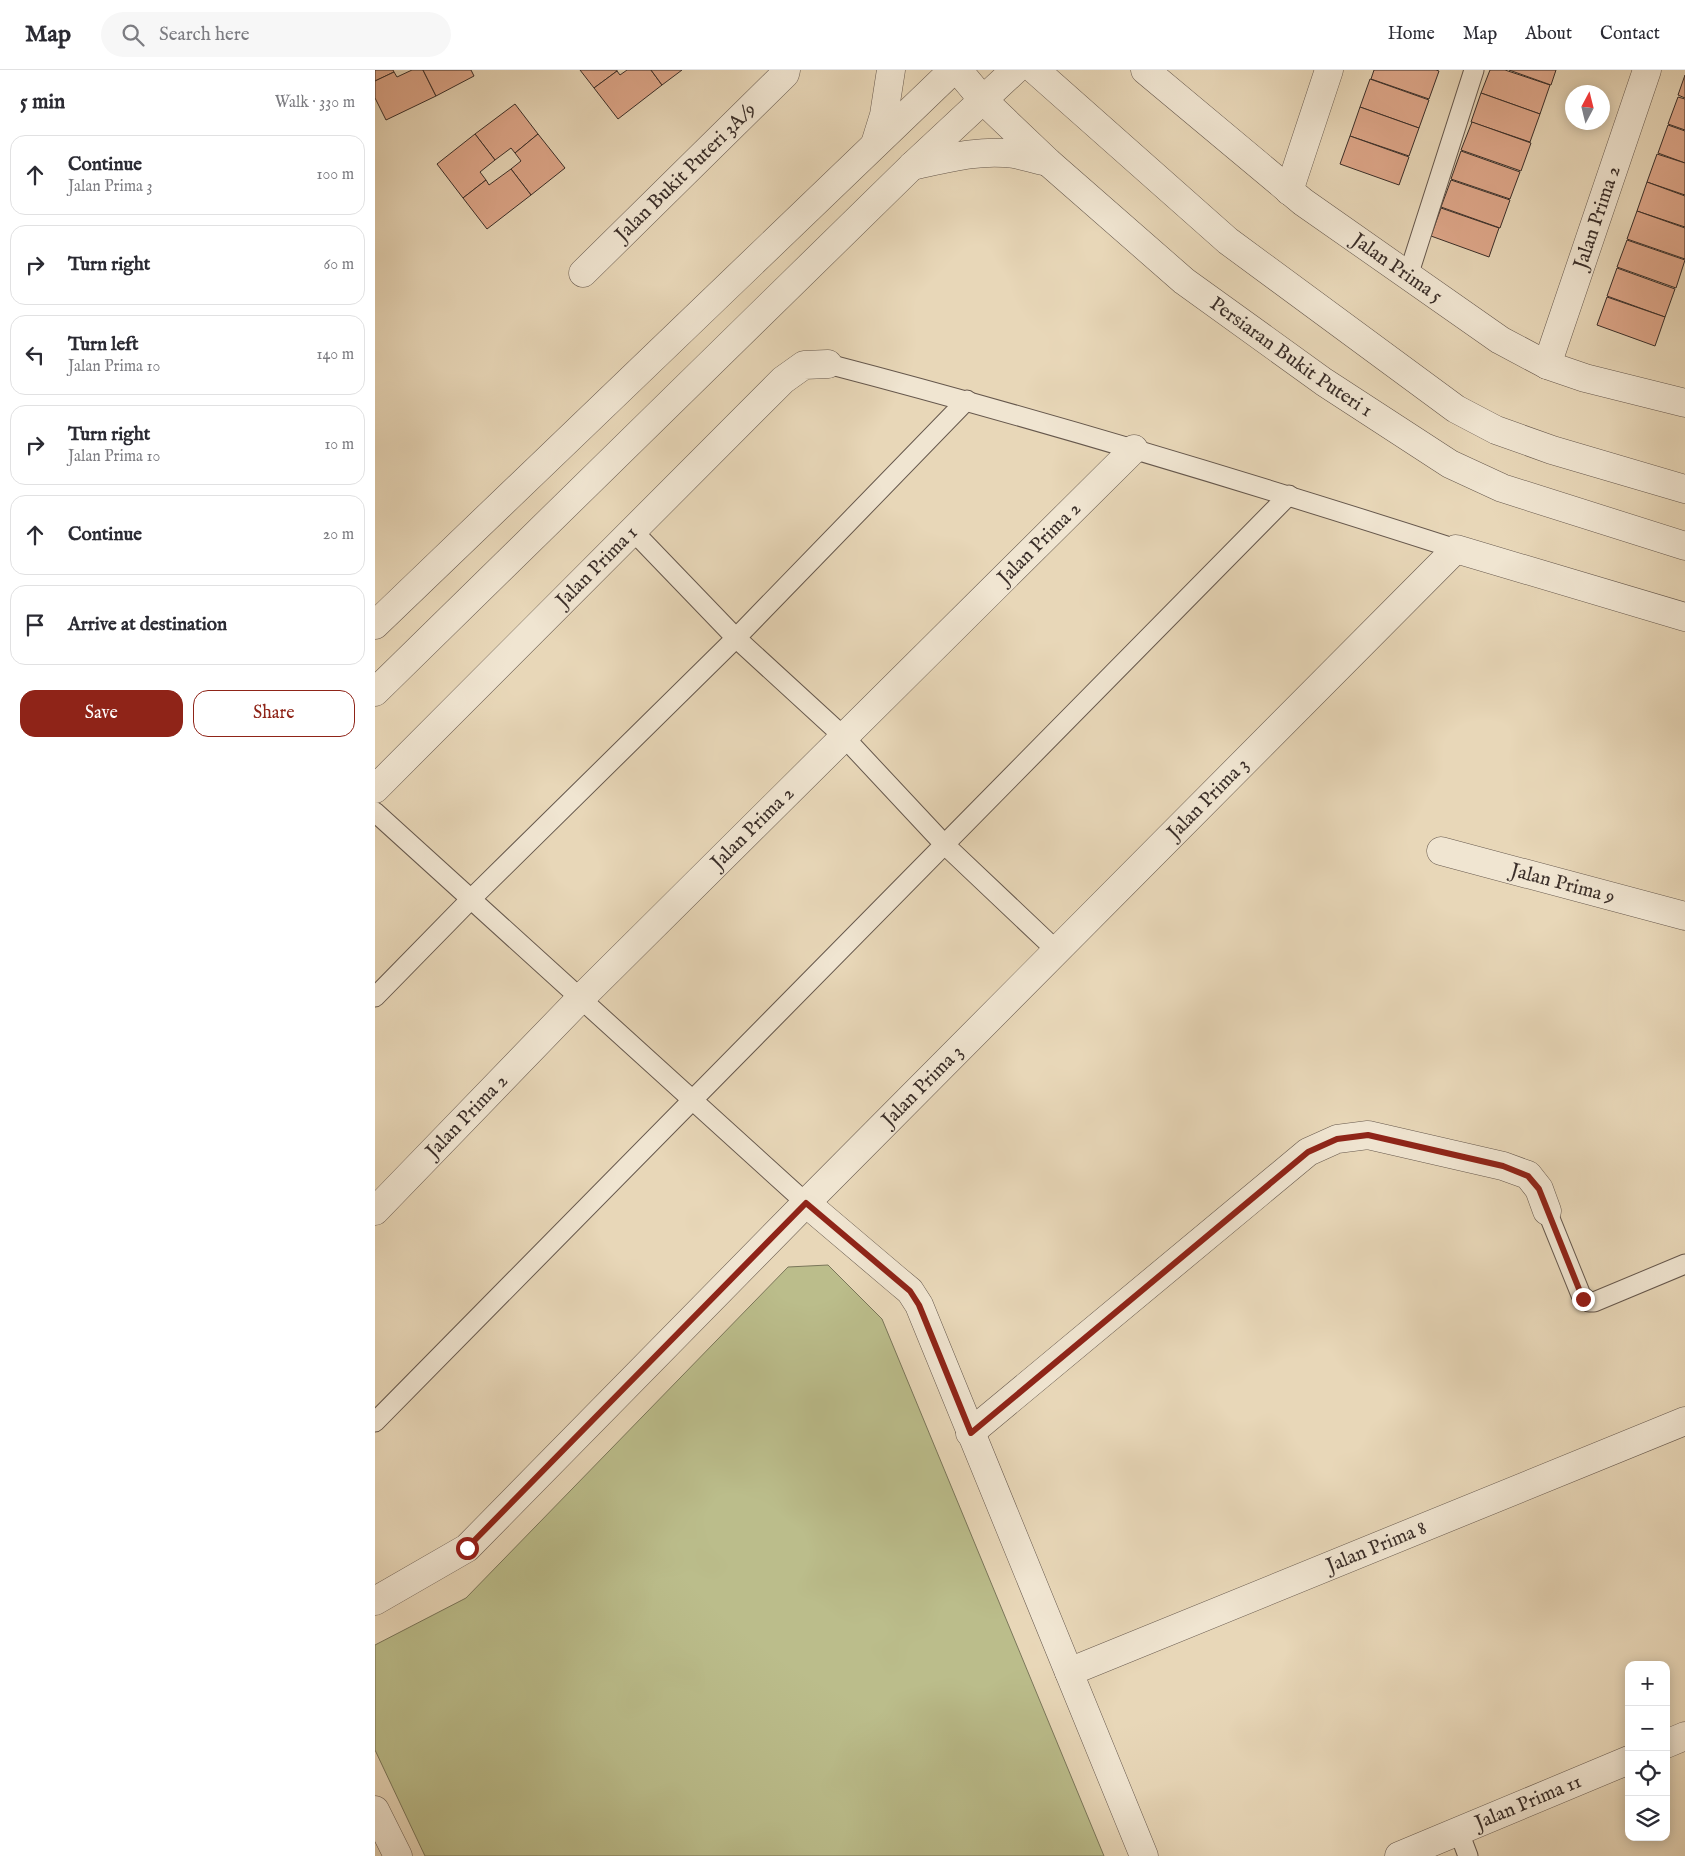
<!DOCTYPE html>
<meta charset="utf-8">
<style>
:root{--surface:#fff;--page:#f7f7f7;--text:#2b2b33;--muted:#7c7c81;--line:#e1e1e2;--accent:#8f2418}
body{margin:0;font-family:"IM FELL English",serif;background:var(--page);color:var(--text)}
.controls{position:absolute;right:15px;bottom:15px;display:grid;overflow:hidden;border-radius:10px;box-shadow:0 2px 12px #0003}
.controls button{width:45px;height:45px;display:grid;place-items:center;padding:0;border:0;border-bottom:1px solid var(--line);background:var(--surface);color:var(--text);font:25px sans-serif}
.compass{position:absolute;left:1190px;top:15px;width:45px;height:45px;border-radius:50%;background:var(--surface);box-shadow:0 2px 12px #0003;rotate:7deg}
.stop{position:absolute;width:15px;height:15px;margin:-11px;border:4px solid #8f2418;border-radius:50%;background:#fff}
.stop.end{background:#8f2418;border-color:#fff;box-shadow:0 1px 5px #0008}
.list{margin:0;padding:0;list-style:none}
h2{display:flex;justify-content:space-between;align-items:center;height:65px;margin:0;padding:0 20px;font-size:21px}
h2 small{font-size:16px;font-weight:400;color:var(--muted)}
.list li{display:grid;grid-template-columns:32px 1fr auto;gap:15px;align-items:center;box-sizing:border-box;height:80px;margin:0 10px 10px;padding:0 10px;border:1px solid var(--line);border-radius:15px}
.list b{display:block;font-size:19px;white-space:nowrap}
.list p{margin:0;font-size:16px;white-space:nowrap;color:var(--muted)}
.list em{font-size:16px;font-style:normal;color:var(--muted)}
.actions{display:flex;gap:10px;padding:15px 20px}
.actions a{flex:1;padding:11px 0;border:1px solid var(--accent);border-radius:15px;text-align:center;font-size:18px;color:var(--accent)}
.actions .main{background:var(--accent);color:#fff}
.icon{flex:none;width:28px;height:28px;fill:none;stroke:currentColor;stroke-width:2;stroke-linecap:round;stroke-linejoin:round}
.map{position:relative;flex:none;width:1310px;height:1786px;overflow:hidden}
header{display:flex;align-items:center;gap:30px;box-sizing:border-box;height:70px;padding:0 25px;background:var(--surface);border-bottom:1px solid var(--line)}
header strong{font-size:24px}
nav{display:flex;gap:28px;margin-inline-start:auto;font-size:18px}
.search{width:350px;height:45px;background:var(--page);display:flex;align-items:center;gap:12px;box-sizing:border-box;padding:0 18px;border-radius:28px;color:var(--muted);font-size:19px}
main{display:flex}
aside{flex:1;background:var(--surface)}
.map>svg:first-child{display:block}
</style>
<header>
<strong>Map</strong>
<div class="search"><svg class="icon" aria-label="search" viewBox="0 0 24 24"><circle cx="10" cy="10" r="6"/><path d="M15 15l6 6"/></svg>Search here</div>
<nav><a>Home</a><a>Map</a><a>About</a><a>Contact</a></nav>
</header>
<main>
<aside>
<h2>5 min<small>Walk · 330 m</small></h2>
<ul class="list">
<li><svg class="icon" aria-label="ahead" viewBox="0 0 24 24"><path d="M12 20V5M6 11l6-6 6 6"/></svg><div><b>Continue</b><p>Jalan Prima 3</p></div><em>100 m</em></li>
<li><svg class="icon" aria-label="right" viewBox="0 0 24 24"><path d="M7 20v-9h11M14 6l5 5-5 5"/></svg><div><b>Turn right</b></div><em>60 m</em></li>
<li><svg class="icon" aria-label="left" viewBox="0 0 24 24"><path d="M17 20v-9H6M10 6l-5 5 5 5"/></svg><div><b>Turn left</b><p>Jalan Prima 10</p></div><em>140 m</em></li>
<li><svg class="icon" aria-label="right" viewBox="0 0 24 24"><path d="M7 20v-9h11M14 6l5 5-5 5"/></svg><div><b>Turn right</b><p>Jalan Prima 10</p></div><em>10 m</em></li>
<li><svg class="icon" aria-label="ahead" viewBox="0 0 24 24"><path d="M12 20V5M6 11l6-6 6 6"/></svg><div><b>Continue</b></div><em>20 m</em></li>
<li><svg class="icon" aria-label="arrive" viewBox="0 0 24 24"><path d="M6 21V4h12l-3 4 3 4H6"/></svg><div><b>Arrive at destination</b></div></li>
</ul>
<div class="actions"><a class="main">Save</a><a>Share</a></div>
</aside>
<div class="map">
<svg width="1310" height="1786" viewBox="0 0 1310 1786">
<rect width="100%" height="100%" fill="#e8d7b8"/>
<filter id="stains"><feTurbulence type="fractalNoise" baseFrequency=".004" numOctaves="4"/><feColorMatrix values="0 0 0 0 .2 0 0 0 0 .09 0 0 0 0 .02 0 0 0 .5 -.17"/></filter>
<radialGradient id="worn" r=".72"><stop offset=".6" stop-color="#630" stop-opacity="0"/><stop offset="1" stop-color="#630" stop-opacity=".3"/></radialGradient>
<path fill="#bbbd8b" stroke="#7a765a" d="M453,1195L507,1249L729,1786H50L0,1680V1575L91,1528L413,1197Z"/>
<g fill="#dea78a" stroke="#3a2e29">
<path d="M0,0H18L19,2L0,11Z"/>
<path d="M37,0H48L61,26L11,50L0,28V11L19,2L22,7Z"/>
<path d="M48,0H96L99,6L61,26Z"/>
<path d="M205,0H242V1L219,18Z"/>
<path d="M252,0H276L287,15L243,49L219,18L242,1L245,5Z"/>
<path d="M276,0H307L287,15Z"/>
<path d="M999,0H1061L1064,1L1054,29L996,9Z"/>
<path d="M1115,0H1130L1175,15L1165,44L1106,23Z"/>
<path d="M1134,0H1181L1176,15Z"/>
<path d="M1310,5V28L1303,25Z"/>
<path d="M995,9L1054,30L1044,58L985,37Z"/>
<path d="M1106,23L1165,44L1155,72L1096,52Z"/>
<path d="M1303,27L1310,29V60L1293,54Z"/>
<path d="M140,34L163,64L140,83L136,78L120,90L100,64Z"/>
<path d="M985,37L1044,58L1034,86L975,66Z"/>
<path d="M1097,52L1156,73L1146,101L1086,80Z"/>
<path d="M1293,55L1310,61V93L1283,83Z"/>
<path d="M100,64L120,90L105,102L111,110L88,128L62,94Z"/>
<path d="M163,64L190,98L156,125L136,99L146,91L140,83Z"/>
<path d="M975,66L1034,87L1024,115L965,94Z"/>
<path d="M1086,81L1145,102L1135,129L1076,109Z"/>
<path d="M1282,84L1310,93V125L1272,112Z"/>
<path d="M136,99L156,125L112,159L88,128L111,110L114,115Z"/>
<path d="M1076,110L1135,130L1125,158L1066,137Z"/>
<path d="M1272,112L1310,126V157L1262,141Z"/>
<path d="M1066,138L1124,158L1114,187L1056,166Z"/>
<path d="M1262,141L1310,158V189L1252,169Z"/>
<path d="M1252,170L1310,190L1301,218L1242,197Z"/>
<path d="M1242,198L1300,219L1290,247L1232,226Z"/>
<path d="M1232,227L1290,247L1280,276L1222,255Z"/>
</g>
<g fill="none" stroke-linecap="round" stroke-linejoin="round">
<g stroke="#66584d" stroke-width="21">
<g id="service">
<path d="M1033,206L1099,0"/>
<path d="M453,294C664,349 873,412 1081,479"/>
<path d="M258,461L361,568L469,667L569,774L682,881"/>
<path d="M0,742L431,1133"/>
<path d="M0,927L96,829L361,568L592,330"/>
<path d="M1172,1141L1206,1225L1214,1232H1219L1310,1194"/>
<path d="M0,1352L914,425"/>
<path d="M1084,1762L1093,1786"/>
</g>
</g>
<g stroke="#66584d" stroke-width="29">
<g id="minor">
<path id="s1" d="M770,0L928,132L1125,270L1172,295L1210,308L1310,333"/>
<path d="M914,121L954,0"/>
<path id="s2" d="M208,203L410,4L411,0"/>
<path id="s3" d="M1172,295L1272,0"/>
<path d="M0,555L578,0"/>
<path d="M0,622L537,96L640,0"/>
<path id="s4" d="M0,719L408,310L429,295L453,294"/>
<path id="s5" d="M1066,781L1310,846"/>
<path d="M431,1133L523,1211L535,1221L544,1235L769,1786"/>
<path id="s6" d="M0,1141L205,929L759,379"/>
<path d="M595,1363L933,1082L962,1069L993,1065L1128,1096L1153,1105L1164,1119L1172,1141"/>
<path id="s7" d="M0,1531L92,1478L431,1133L1081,479L1310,547"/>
<path id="s8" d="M694,1602L1310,1351"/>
<path d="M1291,1674L1310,1666"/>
<path d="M0,1740L23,1786"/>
<path id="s9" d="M1024,1786L1254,1690"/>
</g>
</g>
<g stroke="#66584d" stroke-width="29">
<g id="tertiary">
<path id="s10" d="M583,0L608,30L673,92L809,211L949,312L1075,394L1127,418L1310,476"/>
<path d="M660,0L853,171L1081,339L1121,360L1177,380L1310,419"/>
<path d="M500,74L509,45L516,0"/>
<path d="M537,96C570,89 604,79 639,84C650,86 662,90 673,92"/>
</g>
</g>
<use href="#service" stroke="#f0e5d1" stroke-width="19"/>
<use href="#minor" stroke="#f0e5d1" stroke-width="28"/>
<use href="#tertiary" stroke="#f0e5d1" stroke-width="28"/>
</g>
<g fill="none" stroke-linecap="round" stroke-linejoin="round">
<path stroke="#8f2418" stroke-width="6" d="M92,1478L431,1133L535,1221L544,1235L596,1363L933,1082L962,1069L993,1065L1128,1096L1153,1106L1164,1119L1208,1229"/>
</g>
<g text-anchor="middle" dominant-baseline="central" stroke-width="4" stroke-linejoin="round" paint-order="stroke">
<g font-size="20" fill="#3a2e29" stroke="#f0e5d1">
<text stroke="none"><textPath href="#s2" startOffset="144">Jalan Bukit Puteri 3A/9</textPath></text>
<text stroke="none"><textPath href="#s3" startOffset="156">Jalan Prima 2</textPath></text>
<text stroke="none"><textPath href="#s1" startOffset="321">Jalan Prima 5</textPath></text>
<text stroke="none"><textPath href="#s10" startOffset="441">Persiaran Bukit Puteri 1</textPath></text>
<text stroke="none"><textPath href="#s6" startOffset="942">Jalan Prima 2</textPath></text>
<text stroke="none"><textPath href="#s4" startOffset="314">Jalan Prima 1</textPath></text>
<text stroke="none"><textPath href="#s7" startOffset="1160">Jalan Prima 3</textPath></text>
<text stroke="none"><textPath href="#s6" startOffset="538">Jalan Prima 2</textPath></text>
<text stroke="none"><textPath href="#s5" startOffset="126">Jalan Prima 9</textPath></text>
<text stroke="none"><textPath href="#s7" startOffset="755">Jalan Prima 3</textPath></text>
<text stroke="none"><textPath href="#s6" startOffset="132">Jalan Prima 2</textPath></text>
<text stroke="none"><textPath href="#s8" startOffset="332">Jalan Prima 8</textPath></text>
<text stroke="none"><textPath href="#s9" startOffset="140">Jalan Prima 11</textPath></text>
</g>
</g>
<rect width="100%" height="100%" filter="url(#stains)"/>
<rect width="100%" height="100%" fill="url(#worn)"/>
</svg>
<div class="controls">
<button>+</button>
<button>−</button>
<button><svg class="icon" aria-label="locate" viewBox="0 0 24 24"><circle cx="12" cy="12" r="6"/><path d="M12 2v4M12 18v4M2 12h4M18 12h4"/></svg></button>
<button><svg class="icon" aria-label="layers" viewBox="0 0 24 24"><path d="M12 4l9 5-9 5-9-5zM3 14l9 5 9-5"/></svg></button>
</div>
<svg class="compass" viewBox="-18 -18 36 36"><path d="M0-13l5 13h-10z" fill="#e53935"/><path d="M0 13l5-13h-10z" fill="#7c7c81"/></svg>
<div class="stop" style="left:92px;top:1478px"></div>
<div class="stop end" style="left:1208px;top:1229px"></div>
</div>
</main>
